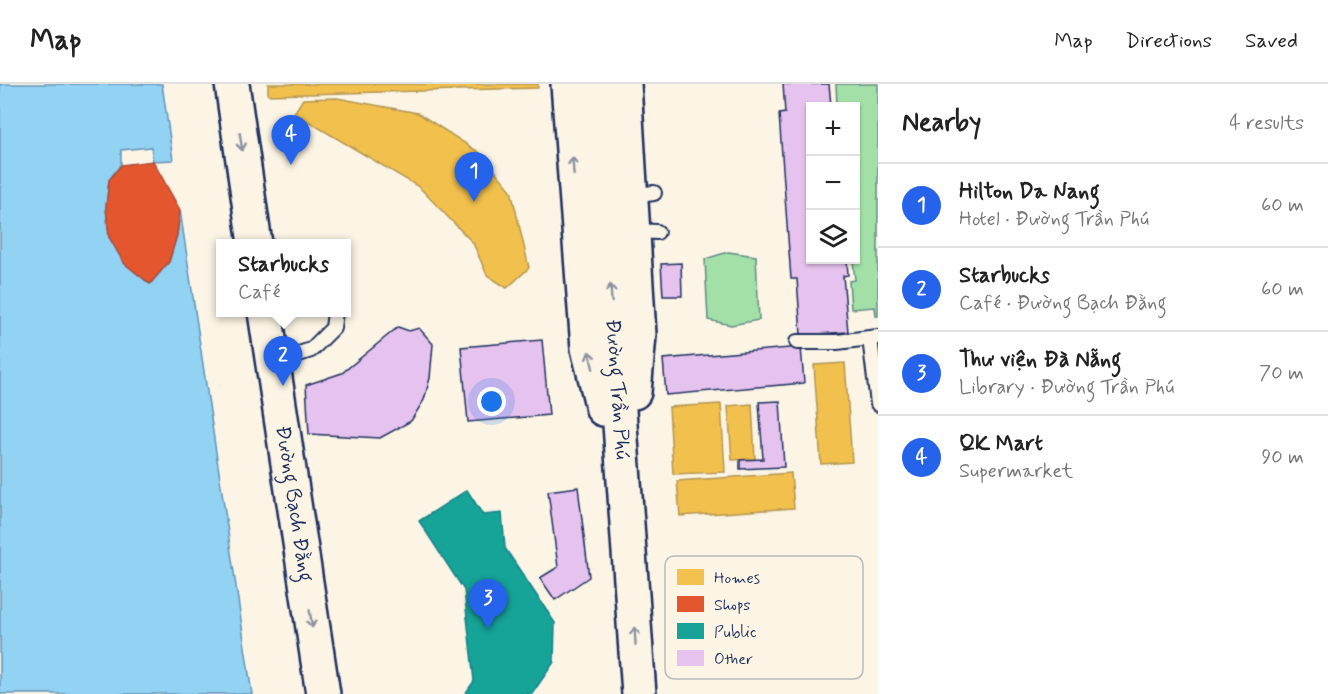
<!DOCTYPE html>
<meta charset="utf-8">
<style>
:root{--surface:#fff;--page:#f2f2f2;--text:#222;--muted:#767676;--line:#e0e0e0;--accent:#2563eb}
body{margin:0;font-family:Mynerve,sans-serif;background:var(--page);color:var(--text)}
.controls{position:absolute;right:18px;top:18px;display:grid;overflow:hidden;border-radius:0px;box-shadow:0 2px 4px #0004}
.controls button{width:54px;height:54px;display:grid;place-items:center;padding:0;border:0;border-bottom:2px solid var(--line);background:var(--surface);color:var(--text);font:30px sans-serif}
.you{position:absolute;left:492px;top:318px;width:21px;height:21px;margin:-15px;border:4px solid #fff;border-radius:50%;background:#1a73e8;box-shadow:0 0 0 9px #1a73e833}
.badge{display:grid;place-items:center;width:39px;height:39px;border-radius:50%;background:var(--accent);color:#fff;font-size:20px;font-weight:700}
.pin{position:absolute;translate:-50% -50px;filter:drop-shadow(0 2px 3px #0008)}
.pin::after{content:'';position:absolute;top:32px;width:21px;height:18px;background:inherit;clip-path:polygon(0 0,100% 0,50% 100%)}
.popup{position:absolute;left:216px;top:155px;width:135px;height:78px;box-sizing:border-box;display:grid;place-content:center;border-radius:0px;background:var(--surface);filter:drop-shadow(0 2px 4px #0005);font-size:20px;white-space:nowrap;color:var(--muted)}
.popup b{font-size:22px;color:var(--text)}
.popup::after{content:'';position:absolute;left:50%;top:100%;margin-left:-12px;border:12px solid transparent;border-top-color:var(--surface)}
.list{margin:0;padding:0;list-style:none}
h2{display:flex;justify-content:space-between;align-items:center;height:78px;margin:0;padding:0 24px;font-size:26px}
h2 small{font-size:20px;font-weight:400;color:var(--muted)}
.list li{display:grid;grid-template-columns:39px 1fr auto;gap:18px;align-items:center;box-sizing:border-box;height:84px;padding:0 24px;border-top:2px solid var(--line)}
.list b{display:block;font-size:22px;white-space:nowrap}
.list p{margin:0;font-size:20px;white-space:nowrap;color:var(--muted)}
.list em{font-size:20px;font-style:normal;color:var(--muted)}
.icon{flex:none;width:33px;height:33px;fill:none;stroke:currentColor;stroke-width:2;stroke-linecap:round;stroke-linejoin:round}
.map{position:relative;flex:none;width:878px;height:610px;overflow:hidden}
header{display:flex;align-items:center;gap:36px;box-sizing:border-box;height:84px;padding:0 30px;background:var(--surface);border-bottom:2px solid var(--line)}
header strong{font-size:28px}
nav{display:flex;gap:33px;margin-inline-start:auto;font-size:21px}
main{display:flex}
aside{flex:1;background:var(--surface)}
.map>svg:first-child{display:block}
</style>
<header>
<strong>Map</strong>
<nav><a>Map</a><a>Directions</a><a>Saved</a></nav>
</header>
<main>
<div class="map">
<svg width="878" height="610" viewBox="0 0 878 610">
<rect width="100%" height="100%" fill="#fcf5e5"/>
<filter id="ink" filterUnits="userSpaceOnUse"><feTurbulence type="fractalNoise" baseFrequency=".0167" numOctaves="2"/><feDisplacementMap in="SourceGraphic" scale="12" xChannelSelector="R" yChannelSelector="G"/><feConvolveMatrix kernelMatrix="1 2 1 2 8 2 1 2 1" color-interpolation-filters="sRGB"/></filter>
<g filter="url(#ink)">
<g fill="#a3e0a8" stroke="#5f8883" stroke-width="1.5">
<path d="M836,0H878V232H876L875,223L851,225L849,197L855,196L853,176H856V22L837,21Z"/>
<path d="M728,168L756,172L759,236L731,241L708,236L705,175Z"/>
</g>
<path fill="#92d2f3" stroke="#6291b7" stroke-width="1.5" d="M0,0H162L173,76L153,77L151,63L121,66V81L109,96L106,123L109,153L124,179L150,200L169,178L177,151L180,126L252,610H0Z"/>
<g fill="#f2c14e" stroke="#b29553" stroke-width="1.5">
<path d="M268,0H538V4L268,11Z"/>
<path d="M337,14L418,29L480,69L511,106L529,184L507,204L487,191L473,159L419,103L294,29L303,15Z"/>
<path d="M845,279L852,378L821,380L814,281Z"/>
<path d="M721,320L725,388L673,390L669,323Z"/>
<path d="M752,320L755,375L732,376L728,322Z"/>
<path d="M791,389L794,424L680,432L677,397Z"/>
</g>
<path fill="#e4572e" stroke="#a84b3c" stroke-width="1.5" d="M153,77L180,126L177,151L169,178L150,200L124,179L109,153L106,123L109,96L121,81Z"/>
<path fill="#17a398" stroke="#188087" stroke-width="1.5" d="M467,406L483,431L502,429L505,464L555,539L554,578L532,610H465L474,597L464,506L419,437Z"/>
<g fill="#e6c2ee" stroke="#1b2f5e" stroke-width="1.5">
<path d="M783,0H829L831,22H810V176H847L848,191L843,192L848,248L801,251L797,195H791L779,30L785,29Z"/>
<path d="M681,179L682,212H663L661,180Z"/>
<path d="M398,243L409,247L419,244L433,260L430,294L424,316L411,337L380,354L309,350L306,301L342,289Z"/>
<path d="M542,256L549,331L468,338L461,263Z"/>
<path d="M801,263L804,299L666,311L663,275Z"/>
<path d="M780,317L784,383L740,385V376L763,375L759,318Z"/>
<path d="M578,403L589,493L555,516L540,494L558,483L548,407Z"/>
</g>
<g fill="none" stroke-linecap="round" stroke-linejoin="round">
<g stroke="#1b2f5e" stroke-width="18">
<g id="lane">
<path d="M631,112L654,109"/>
<path d="M633,147L657,148"/>
<path d="M870,254L878,320"/>
<path d="M797,258H837L878,253"/>
<path d="M272,279L311,266L333,244L335,228"/>
</g>
</g>
<g stroke="#1b2f5e" stroke-width="38">
<g id="primary">
<path d="M232,0L255,160"/>
<path d="M568,0L588,264L603,325"/>
<path id="s1" d="M596,0L639,610"/>
<path d="M624,0L639,251L634,308"/>
<path id="s2" d="M265,228L323,610"/>
</g>
</g>
<use href="#lane" stroke="#fcf5e5" stroke-width="14"/>
<use href="#primary" stroke="#fcf5e5" stroke-width="33"/>
</g>
<defs><path id="oneway-shaft" d="M-6 0H5M1.5-3L5.5 0L1.5 3" fill="none" stroke-width="1.6" stroke-linecap="round" stroke-linejoin="round" transform="scale(1.5)"/></defs>
<g stroke="#8c92a2">
<use href="#oneway-shaft" transform="translate(241 58) rotate(82)"/>
<use href="#oneway-shaft" transform="translate(573 82) rotate(-94)"/>
<use href="#oneway-shaft" transform="translate(611 209) rotate(-94)"/>
<use href="#oneway-shaft" transform="translate(591 276) rotate(-104)"/>
<use href="#oneway-shaft" transform="translate(311 535) rotate(81)"/>
<use href="#oneway-shaft" transform="translate(635 552) rotate(-94)"/>
</g>
</g>
<g text-anchor="middle" dominant-baseline="central" stroke-width="6" stroke-linejoin="round" paint-order="stroke">
<g font-size="21" fill="#1b2f5e" stroke="#fcf5e5">
<text stroke="none"><textPath href="#s1" startOffset="306">Đường Trần Phú</textPath></text>
<text stroke="none"><textPath href="#s2" startOffset="194">Đường Bạch Đằng</textPath></text>
</g>
</g>
<rect x="665" y="472" width="198" height="123" rx="9" fill="#fcf5e5" stroke="#b8babc" stroke-width="1.5"/>
<rect x="677" y="485" width="27" height="16" fill="#f2c14e"/>
<rect x="677" y="512" width="27" height="16" fill="#e4572e"/>
<rect x="677" y="539" width="27" height="16" fill="#17a398"/>
<rect x="677" y="566" width="27" height="16" fill="#e6c2ee"/>
<g font-size="16" fill="#1b2f5e">
<text x="714" y="499">Homes</text>
<text x="714" y="526">Shops</text>
<text x="714" y="553">Public</text>
<text x="714" y="580">Other</text>
</g>
</svg>
<div class="controls">
<button>+</button>
<button>−</button>
<button><svg class="icon" aria-label="layers" viewBox="0 0 24 24"><path d="M12 4l9 5-9 5-9-5zM3 14l9 5 9-5"/></svg></button>
</div>
<div class="you"></div>
<div class="pin badge" style="left:474px;top:118px">1</div>
<div class="pin badge" style="left:283px;top:302px">2</div>
<div class="popup"><b>Starbucks</b>Café</div>
<div class="pin badge" style="left:488px;top:545px">3</div>
<div class="pin badge" style="left:291px;top:81px">4</div>
</div>
<aside>
<h2>Nearby<small>4 results</small></h2>
<ul class="list">
<li><span class="badge">1</span><div><b>Hilton Da Nang</b><p>Hotel · Đường Trần Phú</p></div><em>60 m</em></li>
<li><span class="badge">2</span><div><b>Starbucks</b><p>Café · Đường Bạch Đằng</p></div><em>60 m</em></li>
<li><span class="badge">3</span><div><b>Thư viện Đà Nẵng</b><p>Library · Đường Trần Phú</p></div><em>70 m</em></li>
<li><span class="badge">4</span><div><b>QK Mart</b><p>Supermarket</p></div><em>90 m</em></li>
</ul>
</aside>
</main>
